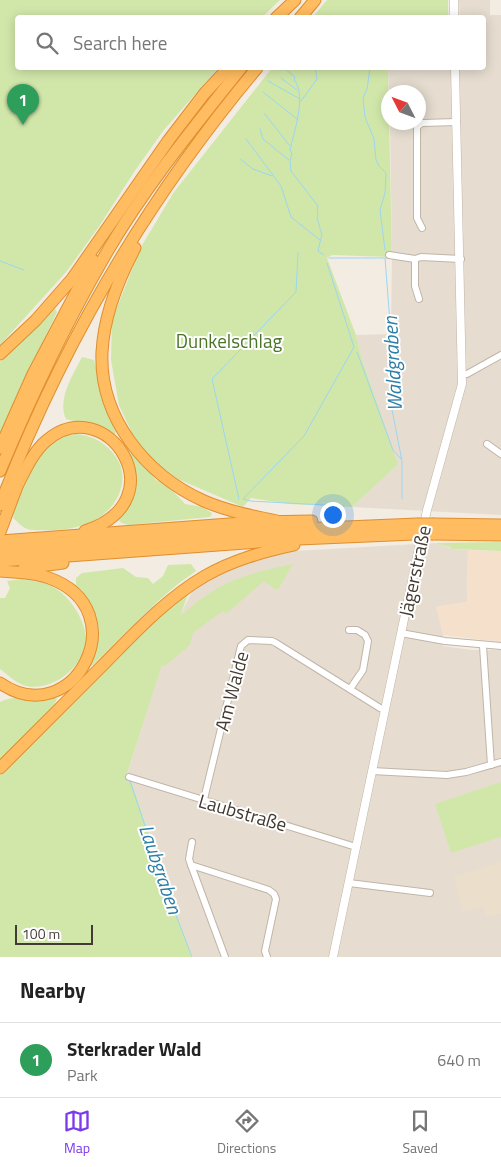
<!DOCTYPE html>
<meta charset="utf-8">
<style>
:root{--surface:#fff;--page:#f2f2f2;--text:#222;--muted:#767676;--line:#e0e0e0;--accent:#7c3aed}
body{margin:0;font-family:"Titillium Web",sans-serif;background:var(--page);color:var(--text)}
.compass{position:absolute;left:381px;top:85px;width:45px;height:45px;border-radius:50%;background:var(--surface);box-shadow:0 2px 12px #0003;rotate:312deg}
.scale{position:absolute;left:15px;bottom:12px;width:78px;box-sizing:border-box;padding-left:5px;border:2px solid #433b33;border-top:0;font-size:14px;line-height:18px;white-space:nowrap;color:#433b33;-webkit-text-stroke:4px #fff;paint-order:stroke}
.you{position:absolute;left:332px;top:514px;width:18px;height:18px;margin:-12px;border:4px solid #fff;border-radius:50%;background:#1a73e8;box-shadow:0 0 0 8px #1a73e833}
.badge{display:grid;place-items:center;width:32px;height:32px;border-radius:50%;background:var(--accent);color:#fff;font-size:16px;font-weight:700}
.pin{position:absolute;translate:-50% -41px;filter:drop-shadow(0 1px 2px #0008)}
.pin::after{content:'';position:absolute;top:26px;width:18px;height:15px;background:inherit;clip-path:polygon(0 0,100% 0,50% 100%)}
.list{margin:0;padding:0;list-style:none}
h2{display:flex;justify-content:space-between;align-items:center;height:65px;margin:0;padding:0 20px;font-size:21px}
h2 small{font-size:16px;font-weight:400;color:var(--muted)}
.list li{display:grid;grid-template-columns:32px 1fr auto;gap:15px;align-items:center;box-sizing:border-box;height:75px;padding:0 20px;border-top:1px solid var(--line)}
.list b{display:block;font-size:19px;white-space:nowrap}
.list p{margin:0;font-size:16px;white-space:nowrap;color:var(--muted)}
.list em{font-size:16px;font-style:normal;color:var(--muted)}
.icon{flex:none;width:28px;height:28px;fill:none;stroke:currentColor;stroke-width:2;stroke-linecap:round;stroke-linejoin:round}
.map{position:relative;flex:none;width:501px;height:957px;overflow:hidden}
.search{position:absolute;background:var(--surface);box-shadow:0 2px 12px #0003;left:15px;right:15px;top:15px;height:55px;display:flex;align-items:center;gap:12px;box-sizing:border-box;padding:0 18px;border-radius:5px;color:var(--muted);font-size:19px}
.sheet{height:140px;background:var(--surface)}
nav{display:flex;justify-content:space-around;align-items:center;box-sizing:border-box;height:70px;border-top:1px solid var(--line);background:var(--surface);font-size:14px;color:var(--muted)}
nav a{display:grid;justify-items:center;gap:2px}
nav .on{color:var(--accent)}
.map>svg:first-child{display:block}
</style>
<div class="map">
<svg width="501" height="957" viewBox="0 0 501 957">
<rect width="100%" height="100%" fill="#f2ece2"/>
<g fill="#e6ddd0">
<path d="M459,0H490V15H501V515L352,507L397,464L362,359L356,335L391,334L392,251L390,123L418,122V92H389L388,68H484V18L460,17Z"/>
<path d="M434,543L451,548L452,549L468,550L467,602L437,607L443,635V646L472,650H501V957H192L161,870L130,776L127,775L162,664L179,617L193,590L220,573L265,557L296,551Z"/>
</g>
<path fill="#f5e0cc" d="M468,550L501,551V642L443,635L436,607L467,602Z"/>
<path fill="#ebdfcc" d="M501,862V913L486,916L483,906L463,911L454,877Z"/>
<g fill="#d1e7aa">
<path d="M0,0H280L262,17L18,18V68H218L163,131L134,172L100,225L67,271L0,345Z"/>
<path d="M327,0H448V17H313Z"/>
<path d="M272,68H390H388L392,257L332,255L327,258L356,335L362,359L398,464L352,507L289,504L251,498L243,507L178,479L150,458L132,433L119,405L111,360L112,320L141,247L174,192Z"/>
<path d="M52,308L55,309L57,312L0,433V362Z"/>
<path d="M82,357L94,360L110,420L116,432L115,435L95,426L66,419C57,399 73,375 82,357Z"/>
<path d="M77,434C93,436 106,443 116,457C131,479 118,506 97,519C82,528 61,531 44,530C38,530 30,531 25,528C21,526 17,521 13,518C19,488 33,452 62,438C66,435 72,435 77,434Z"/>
<path d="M133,452L156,480L168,486L185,504L202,507L212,513L210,517L128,525L122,523L118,520C138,495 136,483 129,455Z"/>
<path d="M501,542V551L452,549L450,547L434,543Z"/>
<path d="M191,564L196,571L179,583L157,602L93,665L89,667C97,649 100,621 88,603C85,598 80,593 76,588V578L82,573L123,568L136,577L148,578L153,584L163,576L168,565Z"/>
<path d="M293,564L279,588L276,590L264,581L226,614L223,611L193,633L190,645L165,666L162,665L127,774L130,776L161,870L192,957H0V775L140,634L189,592L180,616C189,609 198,600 208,594C233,577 263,570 293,564Z"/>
<path d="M22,579C32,581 46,582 55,588C71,598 85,620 86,639C86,666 52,692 26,686C16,683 8,675 0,669V598H5L10,588L7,581Z"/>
<path d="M54,695L57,699L54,705L0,762V702C10,696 41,696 54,695Z"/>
<path d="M501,782V837L451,853L435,804Z"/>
</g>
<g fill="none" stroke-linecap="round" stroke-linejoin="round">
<g stroke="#9cd6f1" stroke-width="1">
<path d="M284,68L295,77L294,80C307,95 294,132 290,150L292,154L290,161L291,171L318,206C316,211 319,214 317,219C320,224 319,229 322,234L318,251L324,255"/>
<path d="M370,68L367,89L363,98L365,117L374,139L376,160L379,166L386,173L385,193L380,210L385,250"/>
<path d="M281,78L297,90"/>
<path d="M268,81L300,99"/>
<path d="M263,92L297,119"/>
<path d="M301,101L317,79L315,68"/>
<path d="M264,113L290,146"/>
<path d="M260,129L263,139L289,160"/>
<path d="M246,139L281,186L291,217L320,240"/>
<path d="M240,159L253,169L272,176"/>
<path d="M329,258H385L392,348L389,394L402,461V499"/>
<path d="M0,261L24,270"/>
<path d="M327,263L354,347L304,436L243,499L250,501L344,506"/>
<path d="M357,352L393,450L401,459"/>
<path d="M239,499L212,379L296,292L298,253"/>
<path d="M130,781L168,894L192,957"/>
</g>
<g stroke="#c0b5a8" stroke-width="8">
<g id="minor">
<path d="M422,228L417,218V127L422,123L457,122"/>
<path d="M389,255L415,259L421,257L461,259"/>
<path d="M415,259V286L419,299"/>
<path d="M463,374H467L501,355"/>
<path d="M487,444L501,454"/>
<path d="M349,630H357L365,635L368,641L363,670L350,689"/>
<path d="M401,633L445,641L501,646"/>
<path d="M483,646L491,765"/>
<path d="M372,771L447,775L466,772L501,762"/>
<path d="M129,777L356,847"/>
<path d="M204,799L241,646L248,640L272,641L276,643L380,708L385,710"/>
<path d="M192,842L189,859L191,865L225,957"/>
<path d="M191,865L269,890L274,894L276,899L265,951L267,957"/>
<path d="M349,883L430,893"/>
</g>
</g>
<g stroke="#c0b5a8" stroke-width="9">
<g id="tertiary">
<path d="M454,0V18"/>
<path d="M333,957L427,510L462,384L455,68"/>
</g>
</g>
<g stroke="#df8e2f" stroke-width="13">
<g id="motorway">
<path d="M276,18L295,0"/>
<path d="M300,18L315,0"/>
<path d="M135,248C118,280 104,315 102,352C99,418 146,475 204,501C227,511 252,516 277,521"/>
<path d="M0,354L36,320L72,279L168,141L204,94L228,68"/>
<path d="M0,448L33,374L93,260"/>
<path d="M0,471C30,399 64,327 103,259C141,192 193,128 241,68"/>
<path d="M17,486C25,471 33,452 46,441C106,389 180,500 85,531"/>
<path d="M0,505C61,346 148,198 257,68"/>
<path d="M434,524L501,525"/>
<path d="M0,532L19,481"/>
<path d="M433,534L501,535"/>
<path d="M0,541L257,522L312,521"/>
<path d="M0,551L299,529L417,524"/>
<path d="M0,561L299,539L414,534"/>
<path d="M24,568L63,563"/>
<path d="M0,571C16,572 33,572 49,578C138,610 74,734 0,683"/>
<path d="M0,768C33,735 66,702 99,669C132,636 164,600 205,576C233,560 262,552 294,545"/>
</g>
</g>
<use href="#minor" stroke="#fff" stroke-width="6"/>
<use href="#tertiary" stroke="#fff" stroke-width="8"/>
<use href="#motorway" stroke="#ffbc60" stroke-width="11"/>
<g stroke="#df8e2f" stroke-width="13" stroke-linecap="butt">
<g id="motorway-bridge">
<path d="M417,524H434"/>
<path d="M414,534H433"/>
</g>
</g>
<use href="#motorway-bridge" stroke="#ffbc60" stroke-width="11"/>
</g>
<g text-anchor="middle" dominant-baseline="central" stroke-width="4" stroke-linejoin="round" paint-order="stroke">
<g font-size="19" fill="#4b7526" stroke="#fff">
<text x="229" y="340">Dunkelschlag</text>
</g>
<g font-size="19" fill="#433b33" stroke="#fff">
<text transform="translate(414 571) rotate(-78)">Jägerstraße</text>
<text transform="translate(231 691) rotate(-75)">Am Walde</text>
<text transform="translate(243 812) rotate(16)">Laubstraße</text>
</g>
<g font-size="20" font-style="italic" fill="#2b7ea7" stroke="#fff">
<text transform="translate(392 364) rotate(-93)">Waldgraben</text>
<text transform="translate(161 869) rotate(71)">Laubgraben</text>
</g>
</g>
</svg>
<svg class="compass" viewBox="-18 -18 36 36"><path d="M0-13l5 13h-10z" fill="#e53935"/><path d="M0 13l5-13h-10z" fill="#767676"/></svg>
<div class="scale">100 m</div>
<div class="you"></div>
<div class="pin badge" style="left:23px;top:125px;background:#2e9e5b">1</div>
<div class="search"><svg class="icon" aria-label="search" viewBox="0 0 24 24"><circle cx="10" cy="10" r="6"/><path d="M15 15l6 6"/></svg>Search here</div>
</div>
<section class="sheet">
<h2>Nearby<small></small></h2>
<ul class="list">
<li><span class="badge" style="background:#2e9e5b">1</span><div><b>Sterkrader Wald</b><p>Park</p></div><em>640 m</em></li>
</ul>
</section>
<nav>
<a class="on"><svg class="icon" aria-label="map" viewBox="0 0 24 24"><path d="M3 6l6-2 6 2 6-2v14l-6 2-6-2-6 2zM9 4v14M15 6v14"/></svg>Map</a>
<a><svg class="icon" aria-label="directions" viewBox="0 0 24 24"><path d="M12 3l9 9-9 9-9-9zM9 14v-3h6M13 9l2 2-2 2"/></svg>Directions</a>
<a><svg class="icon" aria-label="saved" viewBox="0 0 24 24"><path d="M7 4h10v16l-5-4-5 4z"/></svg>Saved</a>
</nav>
